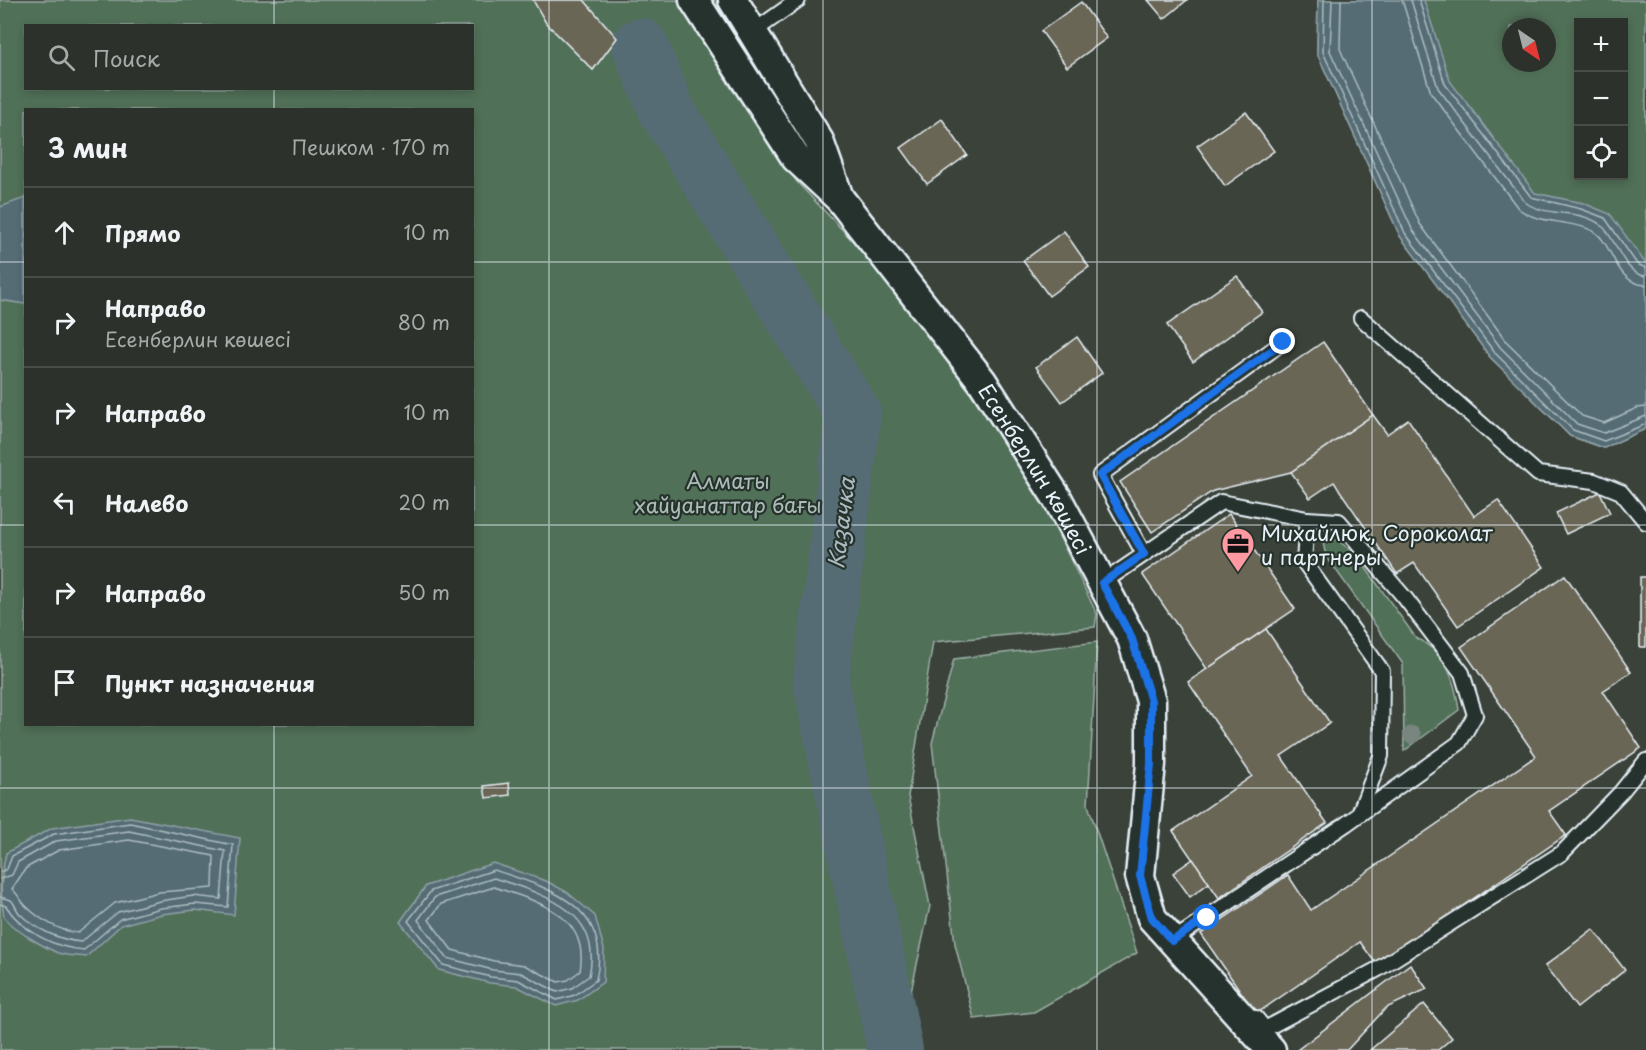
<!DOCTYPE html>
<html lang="ru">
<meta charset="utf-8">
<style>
:root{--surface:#2c322b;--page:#383e37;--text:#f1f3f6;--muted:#a6aaa9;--line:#484d47}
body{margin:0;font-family:"Playpen Sans",sans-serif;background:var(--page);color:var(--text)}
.controls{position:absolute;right:18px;top:18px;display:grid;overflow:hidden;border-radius:0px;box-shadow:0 3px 9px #0003}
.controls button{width:54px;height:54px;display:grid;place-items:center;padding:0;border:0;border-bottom:2px solid var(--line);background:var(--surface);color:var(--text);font:30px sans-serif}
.compass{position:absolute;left:1502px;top:18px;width:54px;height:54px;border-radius:50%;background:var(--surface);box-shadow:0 3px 9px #0003;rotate:145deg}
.stop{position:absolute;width:18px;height:18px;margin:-14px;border:4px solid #1a73e8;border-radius:50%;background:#fff}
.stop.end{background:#1a73e8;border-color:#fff;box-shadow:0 2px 6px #0008}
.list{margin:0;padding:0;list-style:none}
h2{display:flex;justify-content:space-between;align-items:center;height:78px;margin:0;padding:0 24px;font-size:26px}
h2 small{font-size:20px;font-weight:400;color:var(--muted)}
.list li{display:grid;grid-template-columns:39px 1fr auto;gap:18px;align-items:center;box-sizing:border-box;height:90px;padding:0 24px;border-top:2px solid var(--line)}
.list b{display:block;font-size:22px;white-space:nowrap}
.list p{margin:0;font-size:20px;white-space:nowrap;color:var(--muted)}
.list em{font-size:20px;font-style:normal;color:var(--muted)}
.icon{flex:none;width:33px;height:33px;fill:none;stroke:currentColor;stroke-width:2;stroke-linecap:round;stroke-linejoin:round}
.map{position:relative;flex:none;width:1646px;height:1050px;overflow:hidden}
.search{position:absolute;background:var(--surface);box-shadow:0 3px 9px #0003;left:24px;top:24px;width:450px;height:66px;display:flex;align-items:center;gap:15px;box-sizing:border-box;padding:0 21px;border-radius:0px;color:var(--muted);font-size:22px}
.panel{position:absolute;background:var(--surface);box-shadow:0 3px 9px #0003;left:24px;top:108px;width:450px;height:618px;border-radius:0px}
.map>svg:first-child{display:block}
</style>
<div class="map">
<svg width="1646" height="1050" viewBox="0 0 1646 1050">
<rect width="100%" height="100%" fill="#3b4239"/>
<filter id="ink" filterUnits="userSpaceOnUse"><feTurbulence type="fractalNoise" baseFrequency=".0167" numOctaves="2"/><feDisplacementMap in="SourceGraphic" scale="12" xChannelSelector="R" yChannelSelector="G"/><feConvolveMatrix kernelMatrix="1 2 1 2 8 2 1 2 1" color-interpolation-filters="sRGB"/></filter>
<g filter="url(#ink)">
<g fill="#516f58" stroke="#9cb0a8" stroke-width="1.5" fill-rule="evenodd">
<path d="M0,0H679L733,91L754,108L762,134L797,182L885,275L978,403L1040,497L1097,614L1095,627L933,642L908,796L930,906L898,1050H0ZM26,26H472V88H26ZM26,110H472V724H26Z"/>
<path d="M706,0H724L822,174Z"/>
<path d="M1318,0H1646V428L1643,430L1604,448L1570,436L1490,357L1400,236L1317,53ZM1578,22H1624V176H1578ZM1511,27H1547V63H1511Z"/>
<path d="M1331,536L1355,553L1416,638C1446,652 1455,680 1459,710L1404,751L1403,664L1326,556L1323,543Z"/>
<path d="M1097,642L1088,805L1137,953L1034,1012L974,1019L955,944L932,743L954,659Z"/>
</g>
<g fill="#556c74" stroke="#90a1a9" stroke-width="1.5">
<path d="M1318,0H1424L1450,81L1535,193L1583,203L1610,214L1646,264V428L1643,430L1604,448L1570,436L1490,357L1400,236L1317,53Z"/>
<path d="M25,198V304L0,300V207Z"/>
<path d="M130,817L240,838L234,915L195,910L162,914L121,925L86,957C77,956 67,956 58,953C46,948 10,928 4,917C0,897 1,873 6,853L52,828Z"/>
<path d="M493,863L546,881L567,892L595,916L604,949L603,982L578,1000L556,1006L516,986L490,983L439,970L400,922L426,886Z"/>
</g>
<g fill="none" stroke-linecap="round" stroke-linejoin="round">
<g stroke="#adbcc3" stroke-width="1.5">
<path d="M1324,0L1323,52L1405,233L1495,353L1573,430L1604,441L1646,424"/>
<path d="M1332,0L1330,51L1412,229L1501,348L1577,424L1604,433L1646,416"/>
<path d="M1341,0L1340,49L1420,224L1507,342L1582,416L1604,423L1637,408L1646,407"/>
<path d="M1402,0L1431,93L1518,208C1537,225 1571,219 1593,231C1614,243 1614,284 1646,285"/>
<path d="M1411,0L1438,88L1525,202C1545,218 1580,208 1601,225C1617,238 1622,274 1646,276"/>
<path d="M1419,0L1445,84L1531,197L1581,209L1605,218L1637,264L1646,268"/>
<path d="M129,840L214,856L213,888L159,892L115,903L78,933C60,931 40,920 27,907C21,902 19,895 12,889L26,868L59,850Z"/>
<path d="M494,870C549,888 613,906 596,980L575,995L557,1000L518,980L491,977L443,965L408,921L431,891Z"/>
<path d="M0,872L7,869L12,856L54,834L130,823L233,845L228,907L195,904L161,908L120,919L84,950C54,948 22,931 6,906L0,904"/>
<path d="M494,878C542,894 604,910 589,976L572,988L557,992L521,973L493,970L447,958L418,920L435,897Z"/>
<path d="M0,879L12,875L18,862L56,841L129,831L225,851L221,899L193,896L160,901L118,912L81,942C59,940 35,929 19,913C16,909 15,904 11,900L0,897"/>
<path d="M494,887C536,901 590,914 580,971L568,980L558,982L524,965L494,961L452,950L429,920L441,904Z"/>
</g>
<path stroke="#556c74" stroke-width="56" d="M640,46L667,111L853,414L821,681L895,1050"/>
</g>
<g fill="#6b6654" stroke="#e8f1f8" stroke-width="1.5">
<path d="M533,0H584L617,38L593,70L546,23Z"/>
<path d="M1148,0H1187L1164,19Z"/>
<path d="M1081,2L1107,38L1067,67L1041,31Z"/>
<path d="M1246,112L1274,151L1225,186L1197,146Z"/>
<path d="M942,119L967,155L927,184L901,148Z"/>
<path d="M1064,231L1089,267L1049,296L1023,261Z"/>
<path d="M1237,276L1262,312L1193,362L1167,325Z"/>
<path d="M1077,337L1102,373L1062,402L1036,367Z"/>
<path d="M1323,342L1373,415L1291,472L1213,491L1152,532L1120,482Z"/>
<path d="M1373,415L1387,434L1408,419L1474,516L1498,500L1544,567L1458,626L1414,563L1397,574L1334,482L1310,498L1291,472Z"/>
<path d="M1600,492L1610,513L1566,534L1556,513Z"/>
<path d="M1229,514L1295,609L1207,669L1142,574Z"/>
<path d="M1565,575L1631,672L1603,691L1641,748L1549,811L1566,835L1377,965L1360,942L1256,1014L1201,934L1288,875L1311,910L1536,756L1461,647Z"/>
<rect x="1640" y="577" width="6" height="70"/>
<path d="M1266,629L1330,723L1281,756L1327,823L1219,898L1173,831L1252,776L1188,682Z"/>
<path d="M509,783L510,795L486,798L484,786Z"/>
<path d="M1193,859L1209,883L1190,897L1173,873Z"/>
<path d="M1593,929L1625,970L1577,1008L1545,966Z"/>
<path d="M1410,964L1427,989L1386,1008L1347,1050H1297Z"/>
<path d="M1424,1004L1452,1038L1438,1050H1370Z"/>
</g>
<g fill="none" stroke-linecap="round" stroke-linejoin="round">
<g stroke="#e8f1f8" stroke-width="18">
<g id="lane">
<path d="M753,32L798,0"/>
<path d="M1361,318L1538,474L1594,481L1621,492L1646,522"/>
<path d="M1144,554L1100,475L1283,342"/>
<path d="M1102,583L1221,502L1307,519"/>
<path d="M1172,941L1346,824L1459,743L1475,715L1462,673L1405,598L1339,521L1307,519L1304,562L1382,671L1381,756L1359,814"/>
<path d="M1256,1018L1265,1029L1378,969L1562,853L1621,792L1646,761"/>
</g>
</g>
<g stroke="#e8f1f8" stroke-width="33">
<g id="street">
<path id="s1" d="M694,0L796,158L840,199L982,381L1057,498L1132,639L1151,701V764L1140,876L1152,918L1271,1050"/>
<path d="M733,0L819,141L838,195"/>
</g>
</g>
<use href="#lane" stroke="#26332d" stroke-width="14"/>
<use href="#street" stroke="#26332d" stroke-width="28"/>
</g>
<circle fill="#79867f" cx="1412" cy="735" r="9"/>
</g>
<g fill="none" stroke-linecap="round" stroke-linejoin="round" filter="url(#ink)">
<path stroke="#1a73e8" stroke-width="8" d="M1207,918L1172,941L1152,918L1140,876L1151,764V701L1132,639L1102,583L1144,554L1100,475L1283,342"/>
</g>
<path fill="none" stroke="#e8f1f8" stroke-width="1.5" stroke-opacity="0.55" d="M274,0V26M549,0V1050M823,0V1050M1097,0V1050M1372,0V1050M274,88V110M0,262H26M472,262H1646M0,525H26M472,525H1646M274,724V1050M0,788H1646"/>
<defs>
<g id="office-pin" transform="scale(1.725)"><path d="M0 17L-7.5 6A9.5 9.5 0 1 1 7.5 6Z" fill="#ff9aa2" stroke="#26332d"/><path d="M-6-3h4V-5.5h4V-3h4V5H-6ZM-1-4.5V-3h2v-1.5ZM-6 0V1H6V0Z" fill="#111"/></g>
</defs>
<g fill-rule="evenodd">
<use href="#office-pin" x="1238" y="544"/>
</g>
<g text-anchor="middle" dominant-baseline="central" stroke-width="4.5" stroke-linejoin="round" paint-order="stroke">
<g font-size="21" fill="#e8f1f8" stroke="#26332d">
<text stroke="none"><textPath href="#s1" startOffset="582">Есенберлин көшесі</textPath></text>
</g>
<g font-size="21" fill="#acbdb8" stroke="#26332d">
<text x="728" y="480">Алматы<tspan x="728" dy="24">хайуанаттар бағы</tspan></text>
</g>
<g font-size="21" fill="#e8f1f8" stroke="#26332d" text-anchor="start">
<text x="1261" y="532">Михайлюк, Сороколат<tspan x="1261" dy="24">и партнеры</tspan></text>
</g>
<g font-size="22" font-style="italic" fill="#adbcc3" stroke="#26332d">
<text transform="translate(840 523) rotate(-83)">Казачка</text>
</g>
</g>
</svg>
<div class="controls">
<button>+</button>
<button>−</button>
<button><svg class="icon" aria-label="locate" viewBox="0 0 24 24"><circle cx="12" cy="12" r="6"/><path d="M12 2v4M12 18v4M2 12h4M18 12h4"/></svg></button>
</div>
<svg class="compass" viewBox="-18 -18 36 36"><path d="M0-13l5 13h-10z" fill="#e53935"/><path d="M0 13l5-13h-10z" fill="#a6aaa9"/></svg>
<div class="stop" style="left:1207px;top:918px"></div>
<div class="stop end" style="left:1283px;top:342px"></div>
<div class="search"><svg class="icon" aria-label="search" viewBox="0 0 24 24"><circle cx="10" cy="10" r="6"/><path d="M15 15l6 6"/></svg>Поиск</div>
<section class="panel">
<h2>3 мин<small>Пешком · 170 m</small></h2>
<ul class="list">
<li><svg class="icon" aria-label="ahead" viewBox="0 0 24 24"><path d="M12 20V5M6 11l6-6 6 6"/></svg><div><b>Прямо</b></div><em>10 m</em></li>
<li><svg class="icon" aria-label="right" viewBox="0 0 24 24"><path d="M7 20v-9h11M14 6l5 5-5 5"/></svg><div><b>Направо</b><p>Есенберлин көшесі</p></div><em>80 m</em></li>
<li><svg class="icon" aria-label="right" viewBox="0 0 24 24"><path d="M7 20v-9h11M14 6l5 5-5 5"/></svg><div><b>Направо</b></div><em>10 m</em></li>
<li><svg class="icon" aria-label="left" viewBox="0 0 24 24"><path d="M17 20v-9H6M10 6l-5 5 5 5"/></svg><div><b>Налево</b></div><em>20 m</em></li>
<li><svg class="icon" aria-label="right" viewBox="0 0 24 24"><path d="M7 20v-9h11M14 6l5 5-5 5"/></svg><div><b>Направо</b></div><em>50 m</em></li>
<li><svg class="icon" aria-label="arrive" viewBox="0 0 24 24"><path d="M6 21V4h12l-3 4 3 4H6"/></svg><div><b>Пункт назначения</b></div></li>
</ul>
</section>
</div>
